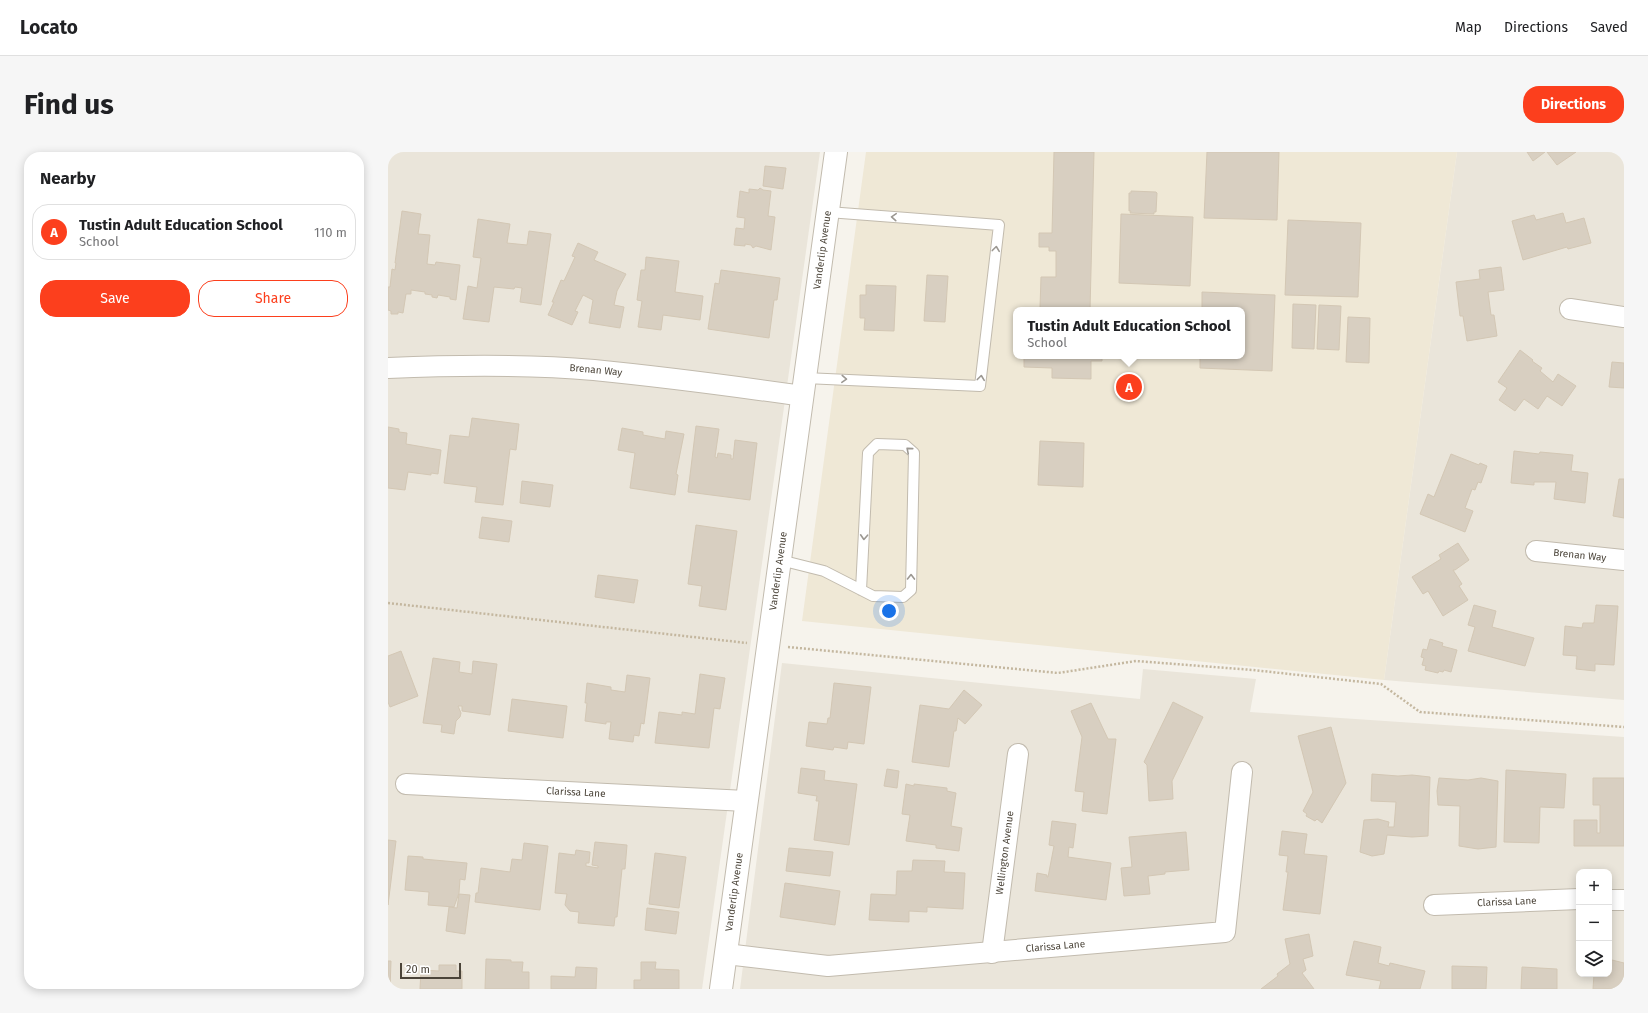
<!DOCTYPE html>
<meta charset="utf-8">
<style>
:root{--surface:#fff;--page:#f6f6f6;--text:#202124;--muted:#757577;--line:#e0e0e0;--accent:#fc3f1d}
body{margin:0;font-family:"Fira Sans",sans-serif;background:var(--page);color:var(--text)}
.controls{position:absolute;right:12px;bottom:12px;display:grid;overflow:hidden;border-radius:8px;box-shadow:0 2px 10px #0003}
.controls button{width:36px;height:36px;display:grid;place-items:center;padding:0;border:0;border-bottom:1px solid var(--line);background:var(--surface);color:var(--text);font:20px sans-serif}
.scale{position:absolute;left:12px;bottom:10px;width:61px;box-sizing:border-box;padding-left:4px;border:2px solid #4b4439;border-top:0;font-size:11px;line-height:14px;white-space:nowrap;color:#4b4439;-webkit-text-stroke:3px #fff;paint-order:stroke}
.you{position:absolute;left:501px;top:459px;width:14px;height:14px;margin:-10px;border:3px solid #fff;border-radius:50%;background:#1a73e8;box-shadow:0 0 0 6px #1a73e833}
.badge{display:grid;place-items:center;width:26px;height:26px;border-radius:50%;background:var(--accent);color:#fff;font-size:13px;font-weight:700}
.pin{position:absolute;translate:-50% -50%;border:2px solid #fff;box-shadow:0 1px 4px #0006}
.popup{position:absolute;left:625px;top:155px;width:232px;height:52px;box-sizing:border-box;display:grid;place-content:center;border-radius:8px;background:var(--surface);filter:drop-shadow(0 1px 3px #0005);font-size:13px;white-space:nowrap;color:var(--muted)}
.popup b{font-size:15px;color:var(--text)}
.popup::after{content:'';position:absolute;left:50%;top:100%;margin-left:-8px;border:8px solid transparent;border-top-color:var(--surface)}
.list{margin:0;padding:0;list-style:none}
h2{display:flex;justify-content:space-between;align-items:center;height:52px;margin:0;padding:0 16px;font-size:17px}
h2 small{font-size:13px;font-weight:400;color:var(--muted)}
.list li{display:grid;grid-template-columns:26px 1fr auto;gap:12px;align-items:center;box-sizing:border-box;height:56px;margin:0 8px 8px;padding:0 8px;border:1px solid var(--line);border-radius:16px}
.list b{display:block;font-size:15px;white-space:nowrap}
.list p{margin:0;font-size:13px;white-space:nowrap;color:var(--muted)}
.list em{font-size:13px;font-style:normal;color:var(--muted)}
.actions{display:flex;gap:8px;padding:12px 16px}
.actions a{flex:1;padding:9px 0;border:1px solid var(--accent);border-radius:16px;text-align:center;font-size:14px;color:var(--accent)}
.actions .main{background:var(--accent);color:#fff}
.icon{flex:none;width:22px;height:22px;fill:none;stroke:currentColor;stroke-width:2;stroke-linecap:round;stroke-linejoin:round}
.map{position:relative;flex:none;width:1236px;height:837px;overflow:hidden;border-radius:16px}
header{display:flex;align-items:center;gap:24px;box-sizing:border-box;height:56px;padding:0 20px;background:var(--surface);border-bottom:1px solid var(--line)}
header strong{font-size:19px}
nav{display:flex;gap:22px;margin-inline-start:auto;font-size:14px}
.intro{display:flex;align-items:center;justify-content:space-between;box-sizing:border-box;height:96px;padding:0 24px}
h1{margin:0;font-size:28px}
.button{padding:10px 18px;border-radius:16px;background:var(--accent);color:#fff;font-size:14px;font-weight:700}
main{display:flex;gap:24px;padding:0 24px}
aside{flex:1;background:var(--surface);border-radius:16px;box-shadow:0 2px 10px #0003}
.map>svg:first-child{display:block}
</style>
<header>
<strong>Locato</strong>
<nav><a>Map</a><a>Directions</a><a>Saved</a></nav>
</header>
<div class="intro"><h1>Find us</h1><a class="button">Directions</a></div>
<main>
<aside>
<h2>Nearby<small></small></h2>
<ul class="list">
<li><span class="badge">A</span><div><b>Tustin Adult Education School</b><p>School</p></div><em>110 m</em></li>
</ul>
<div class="actions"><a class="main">Save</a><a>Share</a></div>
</aside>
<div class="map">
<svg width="1236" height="837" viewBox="0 0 1236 837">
<rect width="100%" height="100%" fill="#f6f3ec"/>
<g fill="#eae5da" fill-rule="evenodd">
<path d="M0,0H432L314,837H0Z"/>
<path d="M1069,0H1236V548L996,528Z"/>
<path d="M394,511L752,547L755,517L868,527L862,560L1236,585V837H352ZM1191,720H1221V822H1191Z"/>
</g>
<path fill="#efe8d6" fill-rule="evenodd" d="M478,0H1069L996,528L414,469ZM628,158H854V204H628Z"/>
<g fill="#d8cfc1" stroke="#d3c7b4">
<path d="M666,0H706L702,158H637V156H652L653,125H668V99H661V95H651V81H664Z"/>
<path d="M819,0H891L889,68L816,66Z"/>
<path d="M1139,0H1157L1145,9Z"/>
<path d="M1159,0H1188L1169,13Z"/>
<path d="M377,14L398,16L395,37L375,34Z"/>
<path d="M372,36L375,38L383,39L380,64L387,65L383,98L368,94L365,96L363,93L357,92V94L346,93L348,76L356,77L357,66L349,65L352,39L361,41V37L370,38Z"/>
<path d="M743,39L768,40L769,41L768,60H766V62L742,61L743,59H741V41H743Z"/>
<path d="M14,59L33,62L30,82L42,83L39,112L47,113L48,110L72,113L68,148L62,147V145L50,143L49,146L44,145V143L37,142V140L23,138V142H18L15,161L10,160V162H3V159L0,158V135H2L4,117L7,118L8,111H7Z"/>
<path d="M1175,61L1178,71L1196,66L1203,91L1180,97L1179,95L1135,108L1124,69L1146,63L1148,68Z"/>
<path d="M733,62L805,65L802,134L731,131Z"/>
<path d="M90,67L122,72L119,91L139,93L141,79L163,82L153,153L132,150L134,136L127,135L126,137L106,135L101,170L75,167L80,134L89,136L93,106L85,105Z"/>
<path d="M900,68L973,71L970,145L897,143Z"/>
<path d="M190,91L210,100L206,108L238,122L229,139L226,153L236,155L232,176L201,171L205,148L195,143L187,159L190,160L184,173L160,163L166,150H164L173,128L176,129L187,105L184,104Z"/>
<path d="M258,105L291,109L287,140L315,144L312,168L275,163L273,178L250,175L254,149L249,148L253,118H257Z"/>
<path d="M1113,115L1116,138L1100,140L1103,163H1106L1109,184L1079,189L1075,164H1072L1068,130L1092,127L1091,118Z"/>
<path d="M333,118L392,126L389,148H386L381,186L320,177L327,131L331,132Z"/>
<path d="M539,123L560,124L557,170L536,169Z"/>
<path d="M478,133L508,134L506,179L476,178L477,166H472V143H478Z"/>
<path d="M814,140L887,143L884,219L812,216V204H854V158H814Z"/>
<path d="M905,152L928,153L926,197L904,196Z"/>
<path d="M931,153L953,154L951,198L929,197Z"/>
<path d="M960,165L982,166L981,211L958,210Z"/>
<path d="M1132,198L1145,208L1144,209L1154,216L1152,219L1165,230L1170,222L1188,234L1174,254L1159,244L1150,257L1136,247L1127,259L1111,248L1119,236L1110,230Z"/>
<path d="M636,204H714V209H703V227L664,226V216L636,215Z"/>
<path d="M1224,210L1236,211V236L1221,235Z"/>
<path d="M84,266L131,272L128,298L122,297L115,353L87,350L89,335L56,331L62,283L81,285Z"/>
<path d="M308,274L331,277L327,305L329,306L330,301L343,303V307H345L347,288L369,291L362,348L300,340Z"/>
<path d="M0,275L11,277V280L19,281L18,292L53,298L50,322L43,321V323L20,320L17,338L0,336Z"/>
<path d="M234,276L255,280V283L277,287L278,279L296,282L288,322L290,323L287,343L242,336L247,301L230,298Z"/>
<path d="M652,289L696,291L695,335L650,333Z"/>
<path d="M1126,299L1151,302L1152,300L1185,303L1183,319L1200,321L1197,351L1166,347L1168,330H1146V333L1123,331Z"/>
<path d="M1063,302L1091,313L1092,311L1099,314L1093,331L1090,330L1087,338L1084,337L1077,356L1085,359L1077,380L1032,362L1040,342L1046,345Z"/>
<path d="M1231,327H1236V366L1225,364Z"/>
<path d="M134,329L165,333L162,355L132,351Z"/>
<path d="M94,365L124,369L121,390L91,386Z"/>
<path d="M308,373L349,379L338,458L311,454L314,434L300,432Z"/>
<path d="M1070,391L1081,408L1067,418H1065L1074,432L1071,434L1080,448L1055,464L1040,439L1035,442L1024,425L1053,407L1051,403Z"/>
<path d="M210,423L250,428L246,451L207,445Z"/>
<path d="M1086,453L1108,459L1104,475L1146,486L1137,514L1080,499L1087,475L1080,473Z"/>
<path d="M1208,453L1230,454L1226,513L1207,512V519L1188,517L1189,504L1175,503L1177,474L1194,476L1195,471H1206Z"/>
<path d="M1042,487L1055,491L1054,494L1069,498L1063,520L1056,518L1055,520L1051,519L1050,521L1037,518L1038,514L1034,513L1036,506L1033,505L1035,497L1039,498Z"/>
<path d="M13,499L30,544L2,555L0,550V504Z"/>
<path d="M45,506L72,510L71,520L84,522L85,509L109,512L102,563L74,559V554H70L73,561L72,565L68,569L66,582L53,580L54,573L35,571Z"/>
<path d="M312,522L337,526L332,557L326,556L321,596L267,591L271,560L294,563V560L307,562Z"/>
<path d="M239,523L262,526L256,572L253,571L251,584L246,583L245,590L221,587L223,570H218V572L197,569L199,551H197L199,531L223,535V538L237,540Z"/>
<path d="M446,531L483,535L476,592L460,590L459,597L446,595L445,598L418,594L421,570L439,572L440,566H442Z"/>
<path d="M576,538L594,553L577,572L570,566L568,579H566L561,615L524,610L532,553L561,557Z"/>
<path d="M124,547L179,554L175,586L120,579Z"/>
<path d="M785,550L815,565L784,629L785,647L761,649L759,613L756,610Z"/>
<path d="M703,551L720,587H728L719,662L694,659L696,640L687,639L694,585L683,559Z"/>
<path d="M943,575L958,631L934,671L929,667L927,669L918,664L919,662L915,659L925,640L910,584Z"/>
<path d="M413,616L437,619L436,628L469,632L461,693L426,688L431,649H428L429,644L410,641Z"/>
<path d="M499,617L511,619L509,636L496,634Z"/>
<path d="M1118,618L1178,622L1176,656L1152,655L1151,691L1116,690Z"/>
<path d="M984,622L1010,624L1024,623L1042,625L1040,684L1024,685L999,683L996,702L984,704L972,700L976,668L990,667L1001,670L1000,675H1006L1008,650L983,649Z"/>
<path d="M1051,626L1080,628L1093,626L1110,629L1108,695L1090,697L1071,694L1072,654L1050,653L1049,639Z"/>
<path d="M1205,626H1236V694H1186V668H1209V681H1212V653H1205Z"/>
<path d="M518,632L526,634V632L559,636V639L568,641L563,674L574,676L571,699L548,696V693L518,689L522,663L514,662Z"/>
<path d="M664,669L688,672L685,696L681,695L680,705L723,711L718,748L647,739L649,721L659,723V725H660L666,694L661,693Z"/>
<path d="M894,679L919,682L916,702L939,704L932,762L895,758L900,720H898L900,704L891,703Z"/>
<path d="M798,680L801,718L777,720V722L760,724L762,742L736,744L733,716L744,715L741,685Z"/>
<path d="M0,688L8,689L0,753Z"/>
<path d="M207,690L239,693L237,717H234L229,765H227L226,774L190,771L191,760L182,759L177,753L179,742L167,741L171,701L187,703L188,698L202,700L201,711H198V714L210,716V714L204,713Z"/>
<path d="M136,691L160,694L152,758L87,750L88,741H90L93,716L122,720L124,707L134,708Z"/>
<path d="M401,696L445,700L442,724L398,719Z"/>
<path d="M267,701L298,705L291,756L261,752Z"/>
<path d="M20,704L35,705V707L79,711L77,728L72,727L71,741L66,755L40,753L41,740L17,738Z"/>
<path d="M525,708L557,709L556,720L577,721L575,757L539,755V760L521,759V770L481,768L483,742L508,743L509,719H524Z"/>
<path d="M397,731L452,739L447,773L392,765Z"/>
<path d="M71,742L82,743L77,782L58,779L61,755L69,756Z"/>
<path d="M259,756L291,760L288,782L257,778Z"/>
<path d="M921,782L925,804L915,807L918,818L914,821L926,837H873L890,824L889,822L902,812L897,787Z"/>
<path d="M966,789L993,795L990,811L1001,814L1002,811L1037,819L1032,837H991L993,829L958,823Z"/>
<path d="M98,807L123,808V810H135L134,820H141V837H97Z"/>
<path d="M1224,808L1236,811V837H1205L1206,822H1221V809Z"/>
<path d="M0,809H3L2,837H0Z"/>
<path d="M253,810H268L267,817L291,818V837H246V828H253Z"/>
<path d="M51,813H68V819H74V837H32L33,818L51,819Z"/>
<path d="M1064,814L1099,815L1098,837H1064Z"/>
<path d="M188,815L209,816L208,837H163V824L187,825Z"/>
<path d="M1134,815L1169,817V837H1133Z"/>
</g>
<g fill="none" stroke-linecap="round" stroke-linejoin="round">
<g stroke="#c2bbae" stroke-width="12">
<g id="service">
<path d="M417,226L592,234L611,73L440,60"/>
<path d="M392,408L436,419L485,444L515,445L523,438L526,301L517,293L489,292L480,301L473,438"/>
</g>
</g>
<g stroke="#c2bbae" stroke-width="22">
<g id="minor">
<path d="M1182,157L1236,165"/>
<path id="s1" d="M0,216C69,213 138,212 206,218C276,225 345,234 415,244"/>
<path id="s2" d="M1148,399L1236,408"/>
<path id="s3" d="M18,632L358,649"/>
<path d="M1221,748H1236"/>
<path id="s4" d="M1046,753L1191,747"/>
<path id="s5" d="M604,801L630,602"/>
<path id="s6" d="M338,802L440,814L837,780L854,620"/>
</g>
</g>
<g stroke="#c2bbae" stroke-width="24">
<g id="tertiary">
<path id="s7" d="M333,837L448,0"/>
</g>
</g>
<g stroke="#c4b79f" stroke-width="2.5" stroke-dasharray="2 2" stroke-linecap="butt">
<path d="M0,451L359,491"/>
<path d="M400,495L670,521L748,509L865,518L993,532L1032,560L1236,575"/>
</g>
<use href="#service" stroke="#fff" stroke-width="10"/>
<use href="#minor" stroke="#fff" stroke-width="20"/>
<use href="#tertiary" stroke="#fff" stroke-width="22"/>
</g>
<defs><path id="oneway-chevron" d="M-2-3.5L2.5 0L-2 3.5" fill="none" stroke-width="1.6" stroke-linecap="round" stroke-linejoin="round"/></defs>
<g stroke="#9c9892">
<use href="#oneway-chevron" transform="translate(506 65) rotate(-176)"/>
<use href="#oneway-chevron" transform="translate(608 97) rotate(-83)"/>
<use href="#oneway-chevron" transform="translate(593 226) rotate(-83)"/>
<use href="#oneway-chevron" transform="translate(456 227) rotate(3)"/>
<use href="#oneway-chevron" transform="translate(521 298) rotate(-140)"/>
<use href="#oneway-chevron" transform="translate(476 385) rotate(93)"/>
<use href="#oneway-chevron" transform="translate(523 425) rotate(-89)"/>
</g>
<g text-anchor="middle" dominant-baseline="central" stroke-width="3" stroke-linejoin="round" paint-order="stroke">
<g font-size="10" fill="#4b4439" stroke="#fff">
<text stroke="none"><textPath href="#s7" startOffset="746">Vanderlip Avenue</textPath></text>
<text stroke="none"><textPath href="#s1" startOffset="208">Brenan Way</textPath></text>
<text stroke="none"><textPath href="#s2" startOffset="44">Brenan Way</textPath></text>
<text stroke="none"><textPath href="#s7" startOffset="422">Vanderlip Avenue</textPath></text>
<text stroke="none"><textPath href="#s3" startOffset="170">Clarissa Lane</textPath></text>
<text stroke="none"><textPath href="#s5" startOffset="101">Wellington Avenue</textPath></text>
<text stroke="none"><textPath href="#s7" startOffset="98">Vanderlip Avenue</textPath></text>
<text stroke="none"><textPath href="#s4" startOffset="73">Clarissa Lane</textPath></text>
<text stroke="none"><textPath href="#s6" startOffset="331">Clarissa Lane</textPath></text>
</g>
</g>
</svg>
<div class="controls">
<button>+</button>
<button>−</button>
<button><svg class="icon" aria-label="layers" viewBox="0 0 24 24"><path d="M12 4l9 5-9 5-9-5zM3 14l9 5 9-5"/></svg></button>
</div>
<div class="scale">20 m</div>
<div class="you"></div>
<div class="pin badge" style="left:741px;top:235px">A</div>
<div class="popup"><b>Tustin Adult Education School</b>School</div>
</div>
</main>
